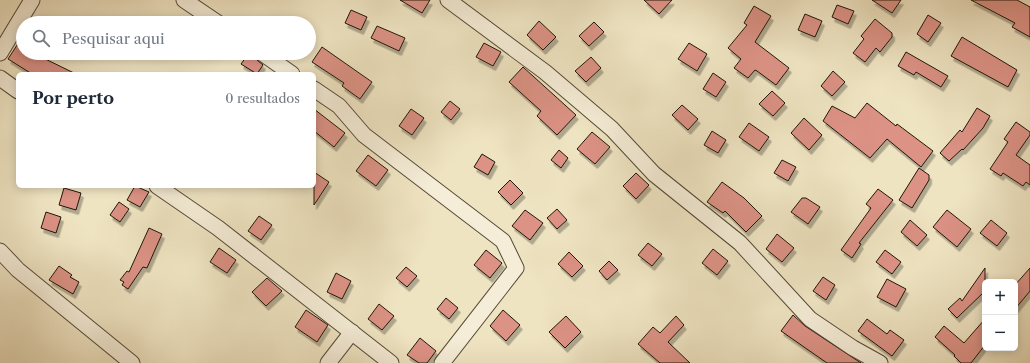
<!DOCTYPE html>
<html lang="pt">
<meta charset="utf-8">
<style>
:root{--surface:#fff;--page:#f6f6f7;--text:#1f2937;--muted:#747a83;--line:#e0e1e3}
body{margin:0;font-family:"Libre Caslon Text",serif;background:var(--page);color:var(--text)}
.controls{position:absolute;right:12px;bottom:12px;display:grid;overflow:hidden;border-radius:6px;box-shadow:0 2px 10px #0003}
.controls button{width:36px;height:36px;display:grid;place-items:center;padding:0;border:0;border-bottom:1px solid var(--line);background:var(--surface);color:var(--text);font:20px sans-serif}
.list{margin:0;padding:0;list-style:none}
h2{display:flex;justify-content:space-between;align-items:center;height:52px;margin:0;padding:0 16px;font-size:17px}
h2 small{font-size:13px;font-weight:400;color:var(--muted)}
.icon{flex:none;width:22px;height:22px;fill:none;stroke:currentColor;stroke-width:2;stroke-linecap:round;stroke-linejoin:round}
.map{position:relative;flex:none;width:1030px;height:363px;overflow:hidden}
.search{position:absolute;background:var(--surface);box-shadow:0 2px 10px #0003;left:16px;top:16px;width:300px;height:44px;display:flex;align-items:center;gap:10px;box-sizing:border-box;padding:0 14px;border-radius:22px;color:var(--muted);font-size:15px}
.panel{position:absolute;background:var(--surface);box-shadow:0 2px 10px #0003;left:16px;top:72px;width:300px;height:116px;border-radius:6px}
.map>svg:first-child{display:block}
</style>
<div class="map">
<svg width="1030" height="363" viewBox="0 0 1030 363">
<defs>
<filter id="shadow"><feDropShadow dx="2.5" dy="4.5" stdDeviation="0" flood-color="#0004"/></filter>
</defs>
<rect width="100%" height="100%" fill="#efe4c2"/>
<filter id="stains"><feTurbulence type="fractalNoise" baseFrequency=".005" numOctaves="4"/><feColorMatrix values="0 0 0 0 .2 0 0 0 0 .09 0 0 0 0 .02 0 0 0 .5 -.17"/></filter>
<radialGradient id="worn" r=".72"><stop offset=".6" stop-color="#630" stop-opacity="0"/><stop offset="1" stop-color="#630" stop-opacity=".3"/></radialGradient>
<g fill="#dc9285" stroke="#20160a" filter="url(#shadow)">
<path d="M400,0H430L422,13Z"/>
<path d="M644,0H672L659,14Z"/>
<path d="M872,0H901L892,13Z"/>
<path d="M971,0H1017L1030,7V37L1012,27L1015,23Z"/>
<path d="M837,5L854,11L848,24L832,17Z"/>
<path d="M754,6L771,16L755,42L789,68L776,85L757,71L755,70L748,78L734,68L741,59L728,48L747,25L744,23Z"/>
<path d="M351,10L367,17L361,30L345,23Z"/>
<path d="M805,14L822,21L815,37L798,30Z"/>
<path d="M928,15L941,23L928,42L917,34Z"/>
<path d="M875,19L892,33V37L880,52L876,48L865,62L853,53L864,39L861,36Z"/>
<path d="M539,21L556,37L543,50L527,35Z"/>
<path d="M594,22L604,32L589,46L579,36Z"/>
<path d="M377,26L405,38L399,51L371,38Z"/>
<path d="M23,36V53H33L76,74H32L8,59Z"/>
<path d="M962,37L1017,70L1008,87L951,56Z"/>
<path d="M484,43L501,52L493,66L476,57Z"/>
<path d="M689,43L707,54L697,71L678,59Z"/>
<path d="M322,47L372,82L360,99L342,86L344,83L312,62Z"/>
<path d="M906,52L948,76L941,87L916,72L914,75L898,66Z"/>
<path d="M249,53H253L257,60L263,65L257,74L241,64Z"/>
<path d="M591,57L601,68L586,82L575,71Z"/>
<path d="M523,67L576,115L557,135L537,116L541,111L509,82Z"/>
<path d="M833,71L845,82L832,96L821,86Z"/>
<path d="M713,73L726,82L716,97L703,89Z"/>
<path d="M772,91L785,103L773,116L759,104Z"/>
<path d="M450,101L460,109L451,120L441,112Z"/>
<path d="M867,103L896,126L897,124L933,151L921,167L887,139L870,158L823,121L832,106L855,118Z"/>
<path d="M682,105L698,119L688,130L672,115Z"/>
<path d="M977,108L990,116L983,128L963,150L962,149L949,161L940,153L960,130L962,132Z"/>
<path d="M314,109L345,133L334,147L314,131Z"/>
<path d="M411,109L424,118L412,135L399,126Z"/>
<path d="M804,118L822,135L809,150L791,133Z"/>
<path d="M1016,122L1030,132V135L1016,155L1030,165V185L1026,182L1023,186L1003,173L1001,176L990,169L1008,142L1004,139Z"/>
<path d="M749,123L769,137L759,151L739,137Z"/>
<path d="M712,131L726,140L718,153L704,145Z"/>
<path d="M592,132L610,147L595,164L577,149Z"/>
<path d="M559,150L568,158L561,168L551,160Z"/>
<path d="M482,154L495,162L488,175L474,167Z"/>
<path d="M368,155L388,170L376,186L356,171Z"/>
<path d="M782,160L796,167L788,181L774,173Z"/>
<path d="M919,168L929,175V180L912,208L899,200Z"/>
<path d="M314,172L329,182L314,205Z"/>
<path d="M636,173L649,185L636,199L623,186Z"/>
<path d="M510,180L523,193L511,205L498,192Z"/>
<path d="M722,182L744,198L762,216L746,232L725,211L723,213L707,202Z"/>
<path d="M135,186L149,192L140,207L127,200Z"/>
<path d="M64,188L81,193L76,210L59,205Z"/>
<path d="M878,189L893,200L859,243L861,244L852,258L841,250L871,208L866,204Z"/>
<path d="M802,198H806L820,207L808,224L791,212Z"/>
<path d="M119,202L129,209L120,222L110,215Z"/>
<path d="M557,209L567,220L557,229L547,218Z"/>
<path d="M525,210L543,223L530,240L512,226Z"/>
<path d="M947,210L971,229L957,247L933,227Z"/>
<path d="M46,212L61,217L56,233L41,228Z"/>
<path d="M259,216L272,225L261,240L248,231Z"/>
<path d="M910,220L927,235L917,246L901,232Z"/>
<path d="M991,220L1007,233L997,246L980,233Z"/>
<path d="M149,228L162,234L147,268L143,267L128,289L122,285L124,282L120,280L127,271L129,272Z"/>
<path d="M777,234L794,248L782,262L766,249Z"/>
<path d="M648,243L662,254L652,266L638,255Z"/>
<path d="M219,248L236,260L227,273L210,262Z"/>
<path d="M713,249L728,261L717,275L702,263Z"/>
<path d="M486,250L502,263L490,278L474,265Z"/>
<path d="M885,250L901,262L892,274L876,262Z"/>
<path d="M569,252L583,266L572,277L558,264Z"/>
<path d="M609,261L618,270L607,280L599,271Z"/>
<path d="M59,266L72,275L70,277L79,282L73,294L49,280Z"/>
<path d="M406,267L417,276L407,287L396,278Z"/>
<path d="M985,268V291L957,318L948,309L960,298L962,301Z"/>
<path d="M1030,268V291L1015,309V285Z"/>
<path d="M336,273L351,281L342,299L327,292Z"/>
<path d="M823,277L835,285L826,300L813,291Z"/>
<path d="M267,278L282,291L266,306L252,292Z"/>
<path d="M887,279L906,289L896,307L877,297Z"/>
<path d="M446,298L458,308L449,319L437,309Z"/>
<path d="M379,304L394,316L382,330L368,319Z"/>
<path d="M306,310L328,325L317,342L295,327Z"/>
<path d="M503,310L520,325L506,341L490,326Z"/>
<path d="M793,315L805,326L861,363H827L781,331Z"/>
<path d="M566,316L581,332L565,348L549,332Z"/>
<path d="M676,316L684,325L668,342L690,363H660L638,344L653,327L660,333Z"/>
<path d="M867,319L887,334L890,330L904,340L892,356L858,331Z"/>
<path d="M985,319V345L971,363H961L954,356L955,355L935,337L944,326L964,343Z"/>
<path d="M420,338L436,351L427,363H419L407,355Z"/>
</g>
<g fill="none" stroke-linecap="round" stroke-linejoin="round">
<g stroke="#544a38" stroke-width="17">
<g id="minor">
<path d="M184,0L218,23"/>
<path d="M448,0L545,72L612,129L654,174L740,243L810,319L853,348L880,363"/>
<path d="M0,53L32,0"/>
<path d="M262,53L292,74"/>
<path d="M0,78L18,91"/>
<path d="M314,89L339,106L364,135L503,241L516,268L442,363"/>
<path d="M157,186L218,228L391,363"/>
<path d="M0,251L18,270L132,363"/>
<path d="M328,363L352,332"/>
</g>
</g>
<use href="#minor" stroke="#f5edd7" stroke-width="15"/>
</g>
<rect width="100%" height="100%" filter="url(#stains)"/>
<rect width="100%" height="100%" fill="url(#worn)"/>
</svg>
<div class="controls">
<button>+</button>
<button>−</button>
</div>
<div class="search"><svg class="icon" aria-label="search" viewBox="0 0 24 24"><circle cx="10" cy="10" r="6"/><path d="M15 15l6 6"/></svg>Pesquisar aqui</div>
<section class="panel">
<h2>Por perto<small>0 resultados</small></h2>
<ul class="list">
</ul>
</section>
</div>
